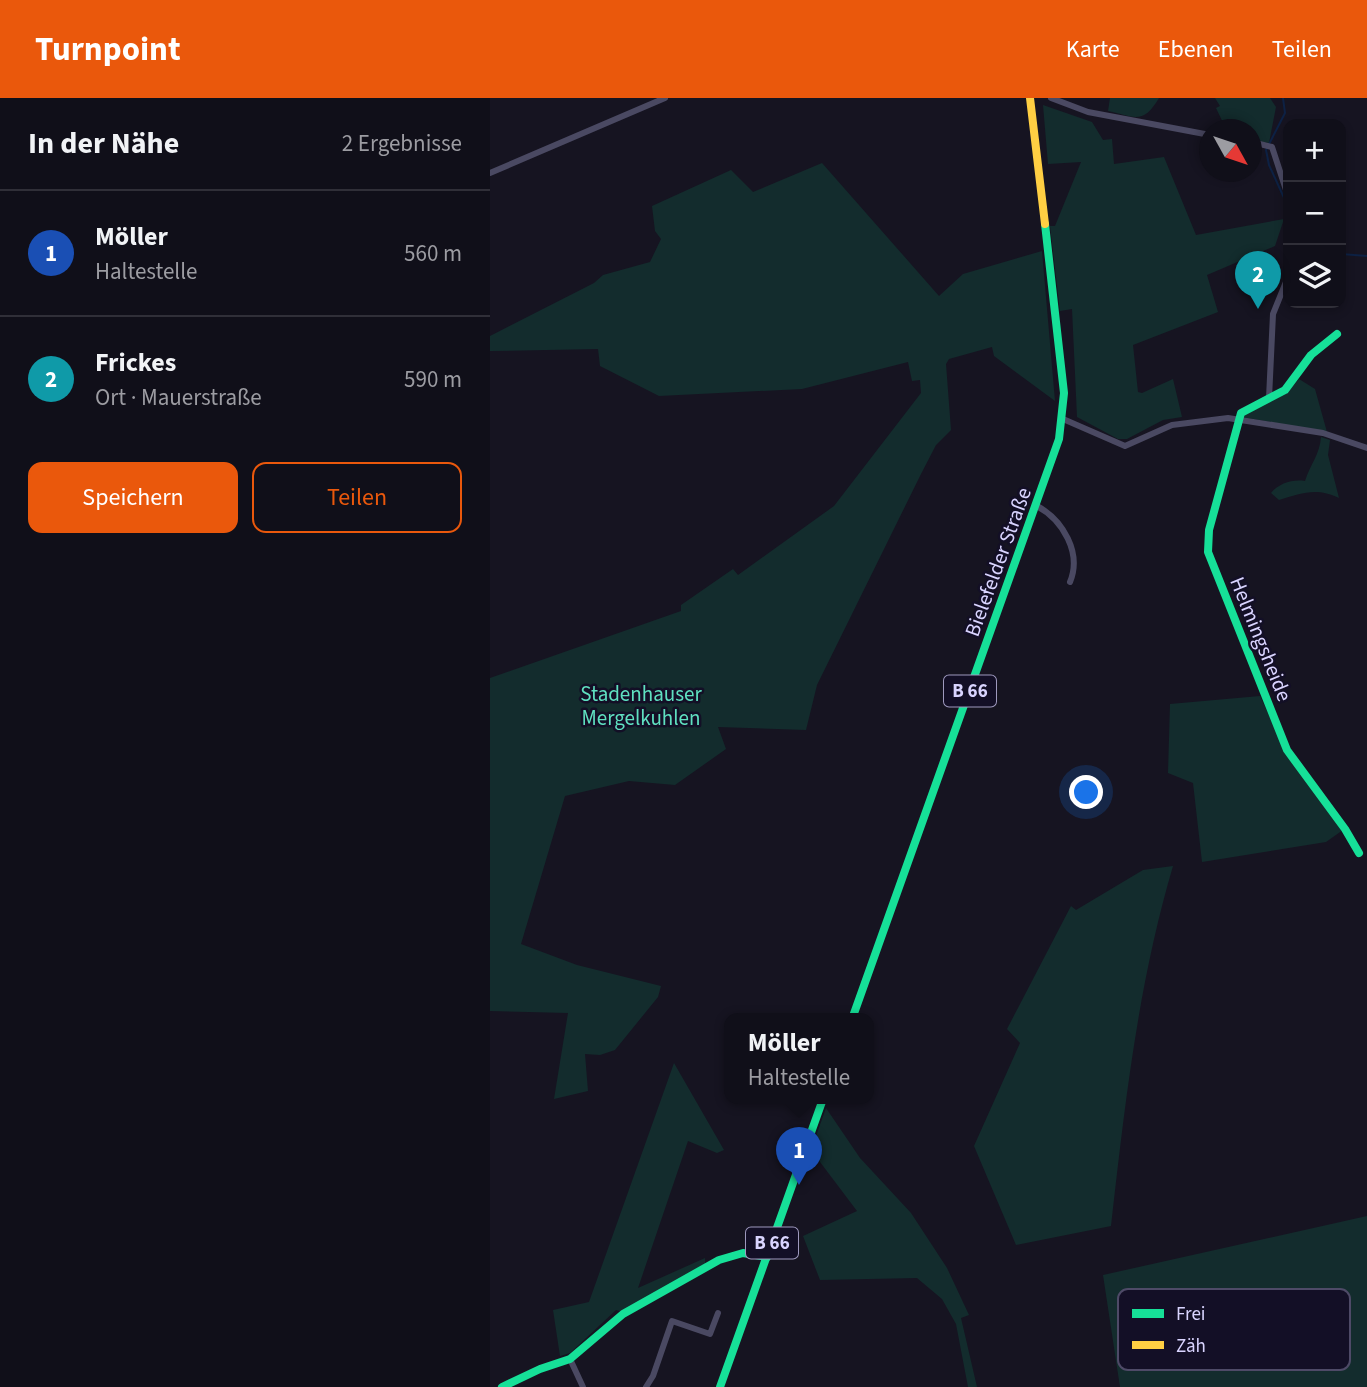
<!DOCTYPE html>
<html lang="de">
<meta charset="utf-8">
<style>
:root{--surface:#100f19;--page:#1e1d26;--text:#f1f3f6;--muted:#9c9ca2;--line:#302f38;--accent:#ea580c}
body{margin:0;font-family:"Source Sans 3",sans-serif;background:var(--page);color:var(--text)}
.controls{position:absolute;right:21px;top:21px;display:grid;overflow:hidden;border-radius:14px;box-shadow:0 4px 10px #0003}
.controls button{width:63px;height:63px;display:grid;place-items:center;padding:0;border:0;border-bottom:2px solid var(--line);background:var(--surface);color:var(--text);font:35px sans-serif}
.compass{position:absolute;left:709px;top:21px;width:63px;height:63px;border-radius:50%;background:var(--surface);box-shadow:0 4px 10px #0003;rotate:130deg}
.you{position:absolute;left:597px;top:695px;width:24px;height:24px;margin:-18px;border:5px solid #fff;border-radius:50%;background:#1a73e8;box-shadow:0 0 0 10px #1a73e833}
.badge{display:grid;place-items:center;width:46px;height:46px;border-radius:50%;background:var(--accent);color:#fff;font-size:23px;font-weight:700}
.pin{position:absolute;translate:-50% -58px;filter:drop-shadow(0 2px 4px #0008)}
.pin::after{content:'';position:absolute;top:37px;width:24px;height:21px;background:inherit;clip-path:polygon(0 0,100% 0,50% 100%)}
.popup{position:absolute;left:234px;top:915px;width:150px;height:91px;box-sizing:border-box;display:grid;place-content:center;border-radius:14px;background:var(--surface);filter:drop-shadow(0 2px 5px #0005);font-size:23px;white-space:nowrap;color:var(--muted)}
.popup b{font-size:26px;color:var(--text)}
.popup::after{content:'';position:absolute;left:50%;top:100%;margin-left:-14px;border:14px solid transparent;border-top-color:var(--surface)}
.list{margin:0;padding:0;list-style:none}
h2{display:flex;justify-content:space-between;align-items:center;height:91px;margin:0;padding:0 28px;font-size:30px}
h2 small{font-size:23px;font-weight:400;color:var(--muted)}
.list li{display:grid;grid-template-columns:46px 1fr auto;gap:21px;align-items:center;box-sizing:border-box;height:126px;padding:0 28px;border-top:2px solid var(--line)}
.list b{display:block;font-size:26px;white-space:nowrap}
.list p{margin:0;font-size:23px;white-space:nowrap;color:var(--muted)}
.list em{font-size:23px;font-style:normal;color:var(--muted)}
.actions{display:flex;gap:14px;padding:21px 28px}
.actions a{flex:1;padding:16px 0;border:2px solid var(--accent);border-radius:14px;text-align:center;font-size:24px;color:var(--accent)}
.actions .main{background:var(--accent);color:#fff}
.icon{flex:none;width:38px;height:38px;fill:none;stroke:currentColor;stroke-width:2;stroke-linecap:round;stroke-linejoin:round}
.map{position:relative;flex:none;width:877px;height:1289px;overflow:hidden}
header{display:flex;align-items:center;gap:42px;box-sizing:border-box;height:98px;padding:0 35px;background:var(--accent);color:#fff}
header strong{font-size:33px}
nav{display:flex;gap:38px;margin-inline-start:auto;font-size:24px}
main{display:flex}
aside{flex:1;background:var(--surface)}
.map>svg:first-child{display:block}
</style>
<header>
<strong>Turnpoint</strong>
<nav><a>Karte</a><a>Ebenen</a><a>Teilen</a></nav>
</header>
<main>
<aside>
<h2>In der Nähe<small>2 Ergebnisse</small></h2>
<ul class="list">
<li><span class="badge" style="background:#1a4fb4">1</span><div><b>Möller</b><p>Haltestelle</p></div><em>560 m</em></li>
<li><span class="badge" style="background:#0f9aa8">2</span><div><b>Frickes</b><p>Ort · Mauerstraße</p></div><em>590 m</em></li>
</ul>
<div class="actions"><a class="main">Speichern</a><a>Teilen</a></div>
</aside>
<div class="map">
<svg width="877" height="1289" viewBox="0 0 877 1289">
<rect width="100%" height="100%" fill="#161421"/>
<g fill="#132c2d">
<path d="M620,0H669C653,27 645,19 618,13Z"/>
<path d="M725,0H780L786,9L779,45L762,42V32L736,31L726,10L730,8Z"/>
<path d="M553,7L602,24L613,42L622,41L624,66L674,59L706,137L794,121L785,148L717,177L728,214L643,247L648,294L652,295L683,281L692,319L673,322L637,341H628L587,319L582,211L570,213L560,128H565L591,64L558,66Z"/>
<path d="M332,65L449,198L473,176L552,153L565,303L504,258L502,249L459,261L456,266L461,332L446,347L431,376L327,587L316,632L228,629L236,651L185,687L139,683L75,698L31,846L87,867L171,888L168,899L125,952L110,957L95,956L98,993L64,1001L78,915L0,913V580L191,513V507L243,471L248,477L344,408L431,295L430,282L422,283L418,264L312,291L169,298L110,268L108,251L0,253V238L104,185L113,177L160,164L171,141L165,133L162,108L241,72L263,94Z"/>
<path d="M809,281L825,291L837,334L752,319L754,316L797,295Z"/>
<path d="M831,339L840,342L838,357L849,400C827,389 811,395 789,402L781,395C789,385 803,381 815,383C820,367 830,356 831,339Z"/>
<path d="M770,598L796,653L853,732L836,744L712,764L703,685L678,675L680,606Z"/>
<path d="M683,768C648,887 635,1005 621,1128L526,1147L484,1048L530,945L517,931L581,808L586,812L653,772Z"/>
<path d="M184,965L234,1052L227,1055L198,1043L148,1190L215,1160V1166L133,1214L126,1212L80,1255L70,1258L63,1212L99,1204Z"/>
<path d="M336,1010L370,1060L421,1115L457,1170L479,1217L471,1220L487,1289H478L466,1226L452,1201L427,1180L330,1182L313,1138L367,1113L321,1052Z"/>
<path d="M877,1118V1289H630L613,1177Z"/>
</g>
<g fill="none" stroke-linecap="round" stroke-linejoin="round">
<g stroke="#0d2144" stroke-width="2">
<path d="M793,0L795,15L776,52L779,67L795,102L798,126"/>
<path d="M851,156L877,158"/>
</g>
<g stroke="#4a4962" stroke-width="6">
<path d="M561,0L598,14L720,37"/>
<path d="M762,44L782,49L798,98"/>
<path d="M0,75L175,0"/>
<path d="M779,300L783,216L798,179"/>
<path d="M573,321L635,348L682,327L738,320L833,335L877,350"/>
<path d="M547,408C573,422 592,455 580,484"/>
<path d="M80,1261L93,1289"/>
<path d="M156,1289L163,1278L182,1223L220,1236L228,1215"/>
</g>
<g stroke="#16e098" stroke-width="8">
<path d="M847,236L821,257L795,292L751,315L719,432L718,454L797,652L855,731L869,755"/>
<path d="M362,921L569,341L574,295L555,126"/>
<path d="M12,1289L50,1271L80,1261L133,1216L229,1162L253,1155L277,1159"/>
<path d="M230,1289L333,1001"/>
</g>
<path stroke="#ffcf43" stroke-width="8" d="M540,0L555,126"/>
</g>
<g text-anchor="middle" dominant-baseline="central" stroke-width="5" stroke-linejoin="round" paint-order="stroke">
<g fill="#130f26" stroke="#9e99be" stroke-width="2">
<rect x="454" y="577.5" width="52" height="31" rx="5"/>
<rect x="256" y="1129.5" width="52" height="31" rx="5"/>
</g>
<g font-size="19" font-weight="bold" fill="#d9d4ff">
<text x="480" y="593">B 66</text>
<text x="282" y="1145">B 66</text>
</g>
<g font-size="21" fill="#d9d4ff" stroke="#130f26">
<text transform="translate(508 464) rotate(-70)">Bielefelder Straße</text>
<text transform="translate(771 541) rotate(68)">Helmingsheide</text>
</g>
<g font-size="21" fill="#5fe0c0" stroke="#130f26">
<text x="151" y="596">Stadenhauser<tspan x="151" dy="24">Mergelkuhlen</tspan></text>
</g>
</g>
<rect x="628" y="1191" width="232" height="81" rx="10" fill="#130f26" stroke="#4e4a67" stroke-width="2"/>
<rect x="642" y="1211" width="32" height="9" fill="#16e098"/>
<rect x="642" y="1243" width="32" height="8" fill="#ffcf43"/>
<g font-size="19" fill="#d9d4ff">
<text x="686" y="1222">Frei</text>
<text x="686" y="1254">Zäh</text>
</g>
</svg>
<div class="controls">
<button>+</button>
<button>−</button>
<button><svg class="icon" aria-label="layers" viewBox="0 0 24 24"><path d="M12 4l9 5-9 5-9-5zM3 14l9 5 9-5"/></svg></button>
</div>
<svg class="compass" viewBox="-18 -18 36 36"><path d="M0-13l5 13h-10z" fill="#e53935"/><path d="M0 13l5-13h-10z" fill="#9c9ca2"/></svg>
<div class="you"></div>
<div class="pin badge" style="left:309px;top:1087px;background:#1a4fb4">1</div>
<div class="popup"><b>Möller</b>Haltestelle</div>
<div class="pin badge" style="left:768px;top:211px;background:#0f9aa8">2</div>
</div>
</main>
